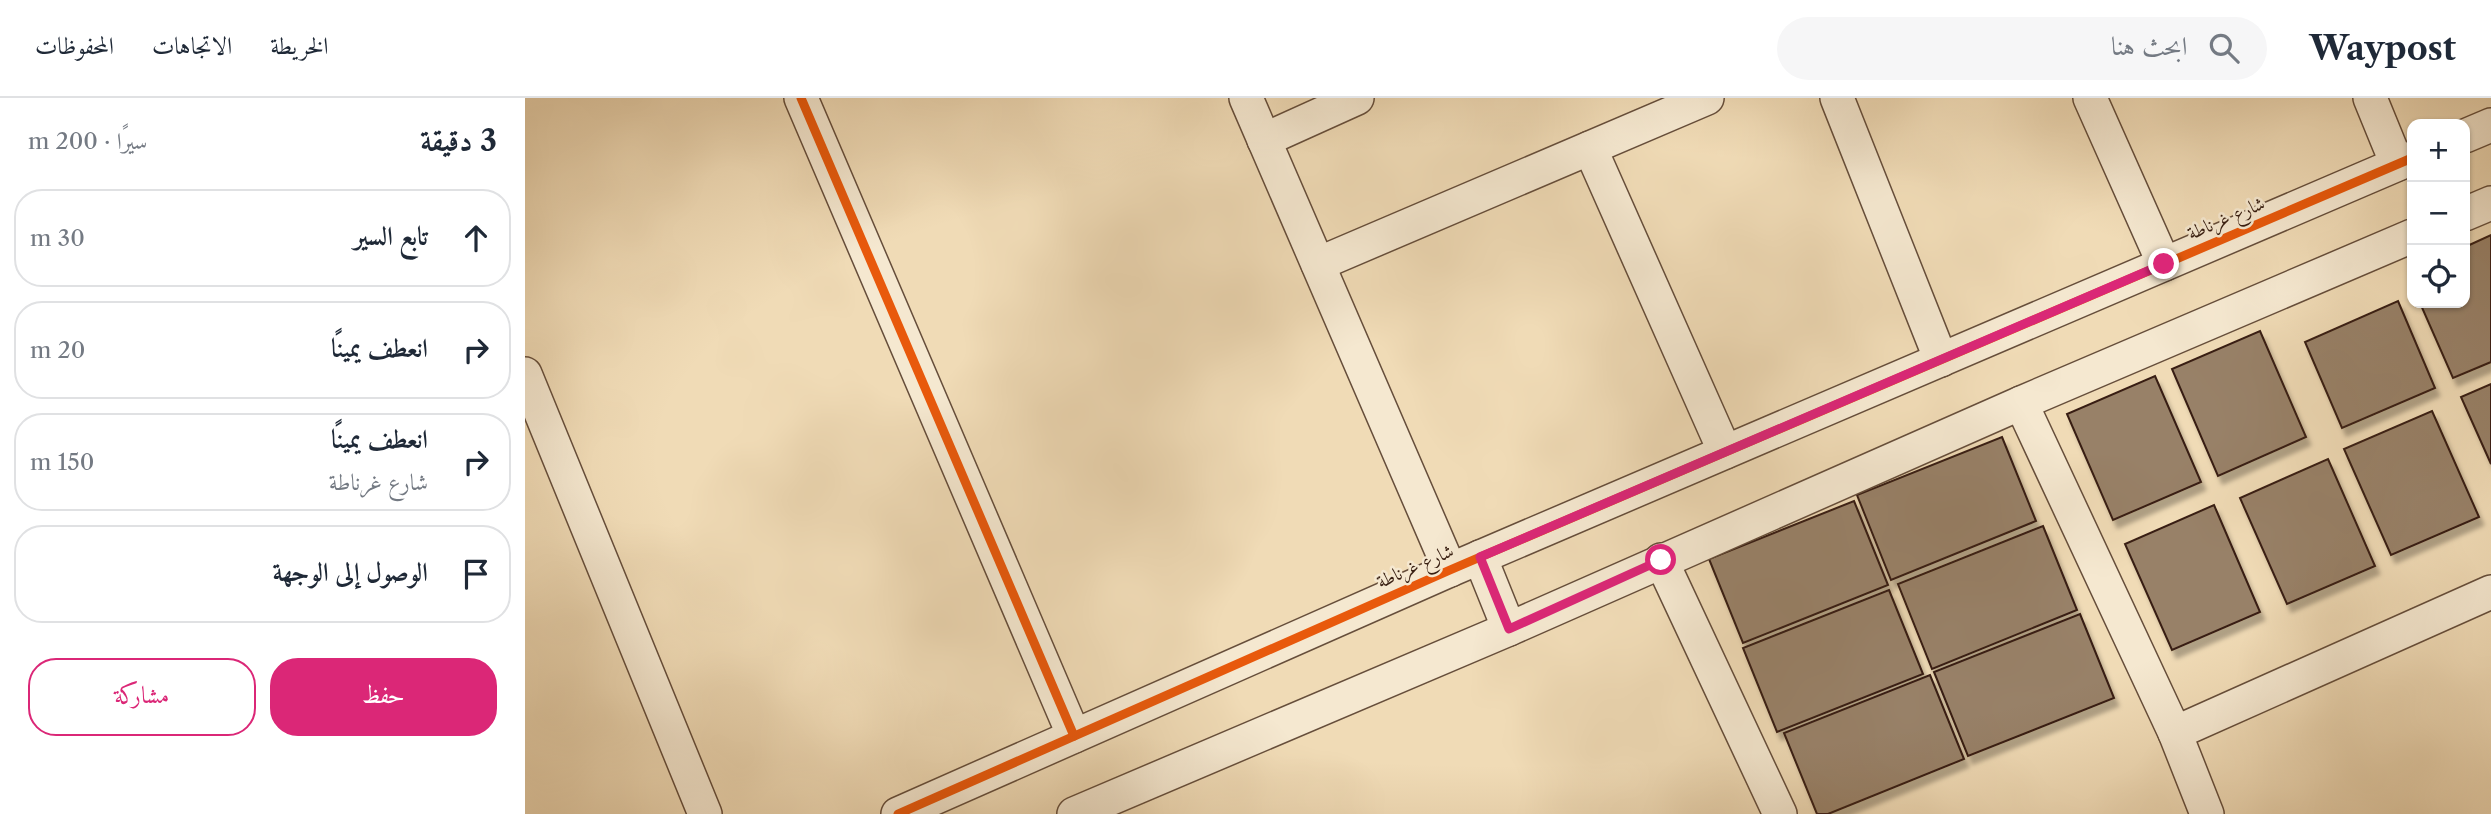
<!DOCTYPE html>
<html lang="ar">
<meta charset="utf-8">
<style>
:root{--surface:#fff;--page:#f6f6f7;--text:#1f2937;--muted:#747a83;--line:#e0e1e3;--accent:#db2777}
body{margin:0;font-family:"Libre Caslon Text",Amiri,serif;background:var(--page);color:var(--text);direction:rtl}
.controls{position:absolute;right:21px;top:21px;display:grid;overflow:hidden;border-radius:14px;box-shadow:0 2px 5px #0004}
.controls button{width:63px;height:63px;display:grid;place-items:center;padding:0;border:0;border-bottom:2px solid var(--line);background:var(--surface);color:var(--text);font:35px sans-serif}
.stop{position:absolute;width:21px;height:21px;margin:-16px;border:5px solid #db2777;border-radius:50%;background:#fff}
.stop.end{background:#db2777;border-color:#fff;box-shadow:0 2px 7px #0008}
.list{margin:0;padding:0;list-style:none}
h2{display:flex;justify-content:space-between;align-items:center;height:91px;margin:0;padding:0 28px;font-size:30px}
h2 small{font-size:23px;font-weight:400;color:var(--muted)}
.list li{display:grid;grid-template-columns:46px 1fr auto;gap:21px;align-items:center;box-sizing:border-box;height:98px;margin:0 14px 14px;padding:0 14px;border:2px solid var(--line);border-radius:28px}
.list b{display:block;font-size:26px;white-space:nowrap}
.list p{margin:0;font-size:23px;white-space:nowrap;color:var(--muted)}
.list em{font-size:23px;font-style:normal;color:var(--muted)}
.actions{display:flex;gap:14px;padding:21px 28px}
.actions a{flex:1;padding:16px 0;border:2px solid var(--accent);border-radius:28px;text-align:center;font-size:24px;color:var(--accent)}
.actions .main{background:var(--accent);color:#fff}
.icon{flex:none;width:38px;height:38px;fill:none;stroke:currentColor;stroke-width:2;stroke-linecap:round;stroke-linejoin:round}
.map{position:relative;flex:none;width:1966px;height:716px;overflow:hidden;direction:ltr}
header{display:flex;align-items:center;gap:42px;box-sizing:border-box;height:98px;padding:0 35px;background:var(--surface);border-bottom:2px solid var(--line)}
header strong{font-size:33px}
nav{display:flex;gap:38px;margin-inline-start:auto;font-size:24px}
.search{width:490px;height:63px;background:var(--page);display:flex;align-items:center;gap:18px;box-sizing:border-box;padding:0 24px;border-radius:38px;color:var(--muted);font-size:26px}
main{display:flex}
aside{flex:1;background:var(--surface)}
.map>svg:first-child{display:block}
</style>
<header>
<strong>Waypost</strong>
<div class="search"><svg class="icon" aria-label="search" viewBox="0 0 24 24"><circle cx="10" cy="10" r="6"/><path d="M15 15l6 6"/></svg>ابحث هنا</div>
<nav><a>الخريطة</a><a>الاتجاهات</a><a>المحفوظات</a></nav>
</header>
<main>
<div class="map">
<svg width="1966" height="716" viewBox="0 0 1966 716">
<defs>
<filter id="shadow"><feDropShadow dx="4.5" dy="8" stdDeviation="2" flood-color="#0004"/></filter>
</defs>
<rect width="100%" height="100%" fill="#f0dbb6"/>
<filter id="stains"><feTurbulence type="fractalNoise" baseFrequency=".00286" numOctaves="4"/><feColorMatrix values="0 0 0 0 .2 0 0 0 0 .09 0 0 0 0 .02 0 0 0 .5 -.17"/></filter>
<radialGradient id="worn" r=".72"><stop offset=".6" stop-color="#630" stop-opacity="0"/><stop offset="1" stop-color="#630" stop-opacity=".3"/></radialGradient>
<g fill="#988167" stroke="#381f12" stroke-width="2" filter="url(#shadow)">
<path d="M1966,137V264L1928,280L1895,205H1940V149Z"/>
<path d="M1873,203L1910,290L1817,330L1780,244Z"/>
<path d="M1735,233L1781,339L1693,378L1647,271Z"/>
<path d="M1630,278L1676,384L1588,422L1542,316Z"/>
<path d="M1966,286V366L1936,299Z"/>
<path d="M1907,313L1954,419L1866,457L1819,351Z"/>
<path d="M1477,339L1511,423L1366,482L1332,397Z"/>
<path d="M1803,361L1850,468L1762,506L1715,400Z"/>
<path d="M1329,403L1363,487L1218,545L1184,461Z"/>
<path d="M1689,407L1735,514L1647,552L1600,446Z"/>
<path d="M1518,428L1552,512L1407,571L1373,486Z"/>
<path d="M1364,492L1398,576L1252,634L1218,550Z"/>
<path d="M1555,516L1589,600L1443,658L1409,574Z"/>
<path d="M1405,577L1439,661L1303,716H1292L1259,635Z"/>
</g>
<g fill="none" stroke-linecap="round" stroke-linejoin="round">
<g stroke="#664e3b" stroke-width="36">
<g id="minor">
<path d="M276,0L549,638"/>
<path d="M721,0L925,472"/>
<path d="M1312,0L1416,262"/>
<path d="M1565,0L1639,166"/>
<path d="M1845,0L1872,66"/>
<path d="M1940,38L1966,27"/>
<path d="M739,42L832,0"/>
<path d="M1065,50L1200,354"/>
<path d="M1940,116L1966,105"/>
<path d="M793,166L1182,0"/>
<path d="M0,276L180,716"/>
<path d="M1496,305L1650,635L1682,716"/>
<path d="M955,459L984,531"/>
<path d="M1136,462L1255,716"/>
<path d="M1650,635L1966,494"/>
<path d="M373,716L925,472L1887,60"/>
<path d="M549,716L984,531L1496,305L1887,138"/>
</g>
</g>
<use href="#minor" stroke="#f5e8d0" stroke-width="33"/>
<g stroke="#f5e8d0" stroke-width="13">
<g id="cycleway">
<path d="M276,0L549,638"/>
<path d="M373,716L925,472L1887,60"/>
</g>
</g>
<use href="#cycleway" stroke="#e8590c" stroke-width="9"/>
</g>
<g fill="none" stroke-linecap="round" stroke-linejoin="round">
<path stroke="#db2777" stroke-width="9" d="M1136,462L984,531L955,459L1639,166"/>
</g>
<g text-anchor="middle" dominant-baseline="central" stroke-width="5" stroke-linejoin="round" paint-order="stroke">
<g font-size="19" fill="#381f12" stroke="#f5e8d0">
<text transform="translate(1701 120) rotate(-23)">شارع غرناطة</text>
<text transform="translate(890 468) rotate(-24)">شارع غرناطة</text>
</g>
</g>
<rect width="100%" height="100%" filter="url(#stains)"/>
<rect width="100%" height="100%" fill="url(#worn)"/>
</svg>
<div class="controls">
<button>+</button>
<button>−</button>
<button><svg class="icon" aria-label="locate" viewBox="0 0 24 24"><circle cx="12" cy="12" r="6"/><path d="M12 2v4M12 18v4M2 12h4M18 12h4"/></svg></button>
</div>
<div class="stop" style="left:1136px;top:462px"></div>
<div class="stop end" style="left:1639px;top:166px"></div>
</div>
<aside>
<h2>3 دقيقة<small>سيرًا · 200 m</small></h2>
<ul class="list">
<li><svg class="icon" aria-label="ahead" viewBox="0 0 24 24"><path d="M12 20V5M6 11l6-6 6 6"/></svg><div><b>تابع السير</b></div><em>30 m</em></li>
<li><svg class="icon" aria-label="right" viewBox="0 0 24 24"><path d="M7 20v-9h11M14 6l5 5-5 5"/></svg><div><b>انعطف يمينًا</b></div><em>20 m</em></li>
<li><svg class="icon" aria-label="right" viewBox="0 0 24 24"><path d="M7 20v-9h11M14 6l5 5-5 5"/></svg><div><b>انعطف يمينًا</b><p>شارع غرناطة</p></div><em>150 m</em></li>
<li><svg class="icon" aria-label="arrive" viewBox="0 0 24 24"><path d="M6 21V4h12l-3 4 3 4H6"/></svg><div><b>الوصول إلى الوجهة</b></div></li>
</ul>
<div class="actions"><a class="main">حفظ</a><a>مشاركة</a></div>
</aside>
</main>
